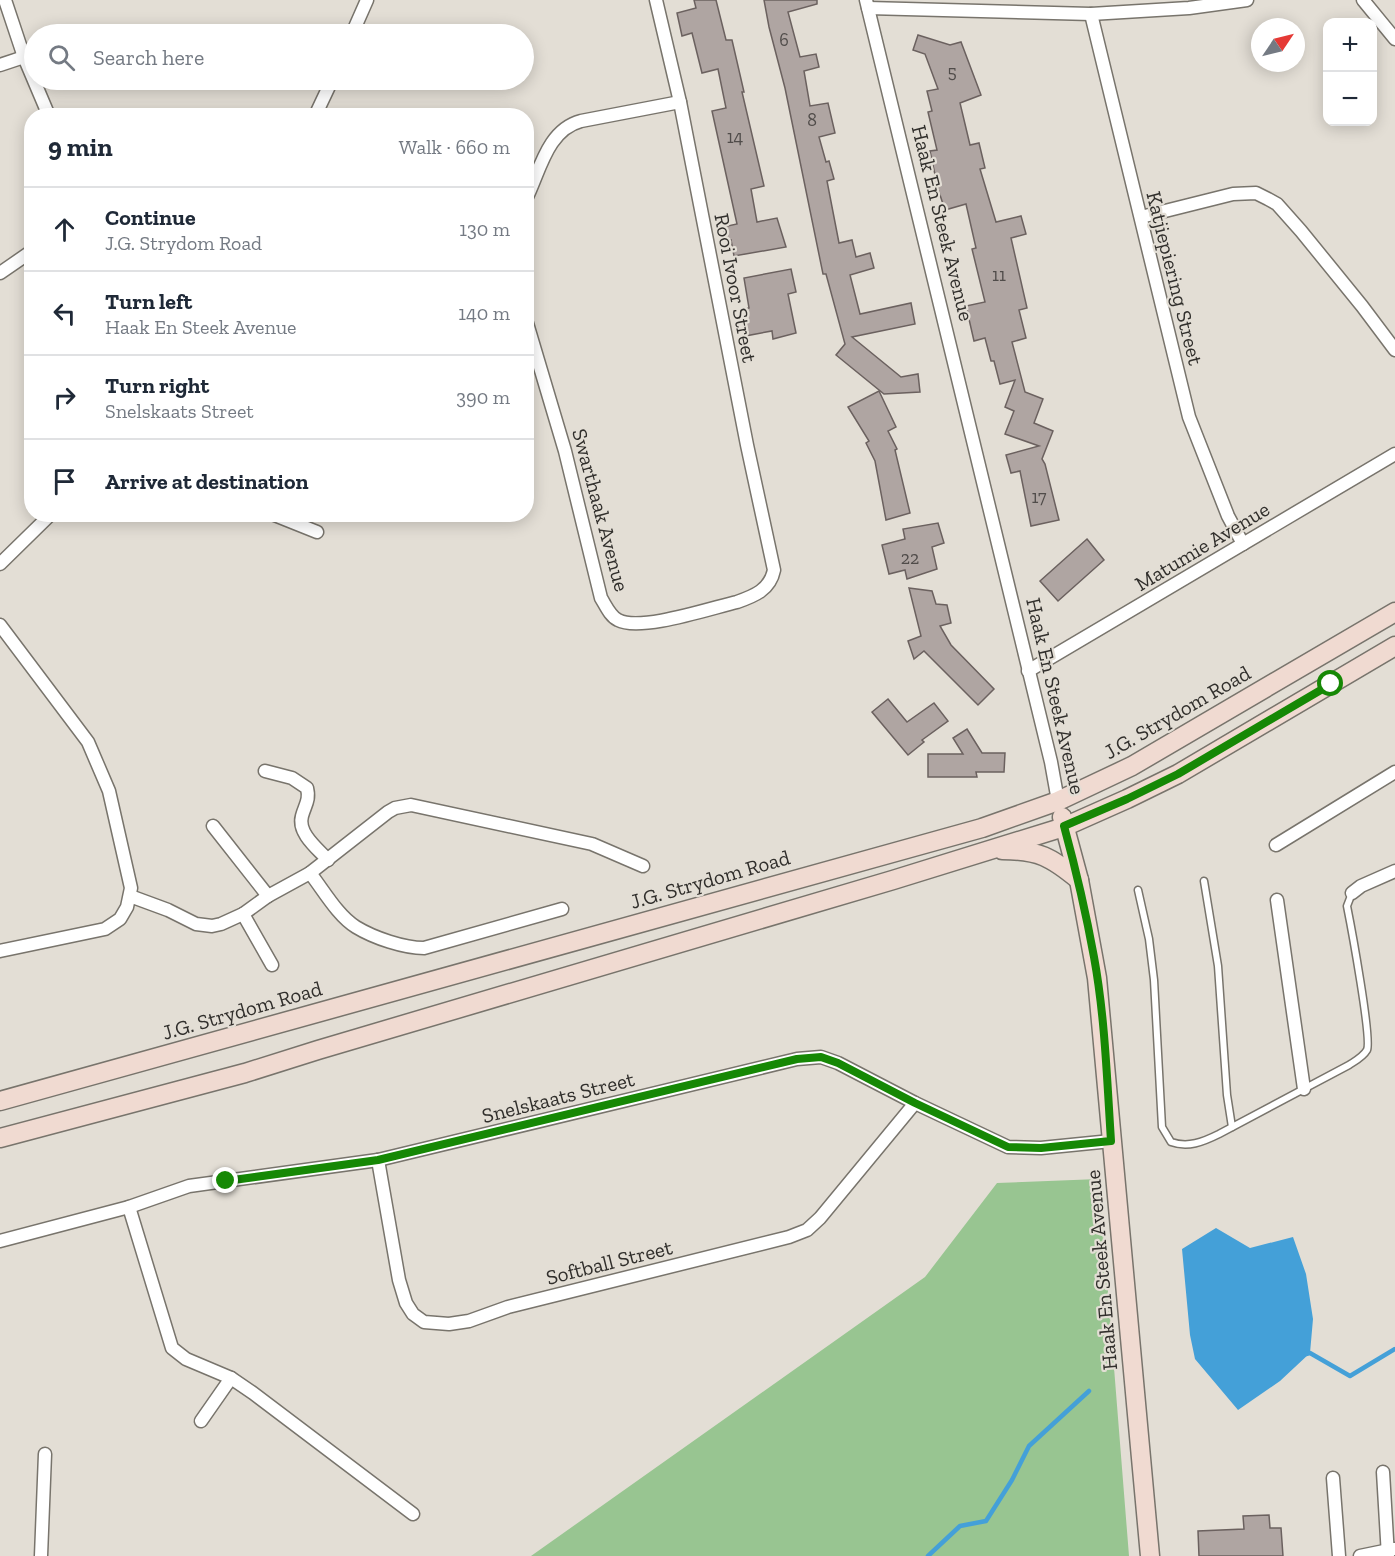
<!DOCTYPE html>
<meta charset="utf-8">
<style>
:root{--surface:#fff;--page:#f2f2f3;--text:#1f2937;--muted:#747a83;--line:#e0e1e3}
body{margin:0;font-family:"Zilla Slab",serif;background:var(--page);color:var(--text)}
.controls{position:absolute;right:18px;top:18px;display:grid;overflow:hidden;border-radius:12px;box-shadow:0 3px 15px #0003}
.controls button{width:54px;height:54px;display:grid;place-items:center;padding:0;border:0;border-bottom:2px solid var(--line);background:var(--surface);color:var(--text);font:30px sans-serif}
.compass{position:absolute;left:1251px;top:18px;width:54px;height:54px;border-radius:50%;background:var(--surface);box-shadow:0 3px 15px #0003;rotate:55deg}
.stop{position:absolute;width:18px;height:18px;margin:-14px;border:4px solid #168805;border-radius:50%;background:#fff}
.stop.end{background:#168805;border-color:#fff;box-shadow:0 2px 6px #0008}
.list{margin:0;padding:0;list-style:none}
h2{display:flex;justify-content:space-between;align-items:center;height:78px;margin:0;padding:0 24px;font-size:26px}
h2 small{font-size:20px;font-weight:400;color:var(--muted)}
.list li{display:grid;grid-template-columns:39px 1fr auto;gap:18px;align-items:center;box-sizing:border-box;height:84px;padding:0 24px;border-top:2px solid var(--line)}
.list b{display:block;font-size:22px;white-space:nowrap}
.list p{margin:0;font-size:20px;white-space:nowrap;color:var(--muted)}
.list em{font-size:20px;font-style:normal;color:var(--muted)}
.icon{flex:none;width:33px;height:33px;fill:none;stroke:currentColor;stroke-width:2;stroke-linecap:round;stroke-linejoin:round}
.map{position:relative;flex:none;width:1395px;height:1556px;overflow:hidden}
.search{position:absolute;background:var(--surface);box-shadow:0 3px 15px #0003;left:24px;top:24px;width:510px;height:66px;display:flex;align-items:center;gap:15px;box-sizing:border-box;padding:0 21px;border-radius:33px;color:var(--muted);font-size:22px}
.panel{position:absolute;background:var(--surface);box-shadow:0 3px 15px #0003;left:24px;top:108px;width:510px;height:414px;border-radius:24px}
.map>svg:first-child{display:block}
</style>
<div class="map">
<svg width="1395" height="1556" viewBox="0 0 1395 1556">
<rect width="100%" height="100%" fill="#e3ded5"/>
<path fill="#98c591" d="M1099,1179L1129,1556H531L925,1277L997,1183Z"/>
<path fill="#44a0d8" d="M1216,1228L1250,1248L1293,1237L1306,1274L1313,1319L1310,1353L1280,1381L1238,1410L1195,1359L1190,1335L1182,1249Z"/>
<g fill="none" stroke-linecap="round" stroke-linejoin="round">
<g stroke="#44a0d8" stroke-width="4.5">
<path d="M1306,1354L1310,1353L1350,1376L1395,1349"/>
<path d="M928,1556L960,1526L986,1521L1012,1480L1029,1446L1089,1391"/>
</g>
</g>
<g fill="#afa5a2" stroke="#6b615f" stroke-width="1.5">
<path d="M694,0H716L726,40H732L744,92H742L764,186L751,189L757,222L777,218L786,247L734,256L731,240L726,241L723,227L737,224L712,111L726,108L718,69L702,73L692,33L682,36L677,13L696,8Z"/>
<path d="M764,0H817V4L788,12L800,57L816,54L819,67L804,71L810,106L828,103L835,133L819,137L826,162L829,161L834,179L827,181L839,243L852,240L856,257L870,253L874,268L850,275L860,314L911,303L915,324L852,337L901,377L918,374L920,392L884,394L836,355L845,344L826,274H823L785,88L769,27Z"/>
<path d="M918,35L950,45L961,42L981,95L960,103L970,145L979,143L985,168L980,169L996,222L1021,216L1026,234L1011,238L1027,308L1019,310L1026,338L1012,342L1025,392L1043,399L1034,423L1053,431L1042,459L1045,464L1059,520L1031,526L1020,471L1011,473L1006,455L1039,446L1005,434L1014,411L1005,407L1015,380L1000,384L994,361H991L985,338L974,341L966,306L985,302L972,249L976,248L966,204L945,210L938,189L930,151L937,150L928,112L932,111L927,91L938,89L925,54L913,50Z"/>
<path d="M791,269L796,292L788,294L796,333L773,339L772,331L745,336L741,310L749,308L744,278Z"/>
<path d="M879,391L896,427L888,431L897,449L895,450L910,513L886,520L875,461L866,443L869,441L848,407Z"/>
<path d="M938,523L944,543L932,547L937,569L907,579L905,570L889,574L882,545L905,539L903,529Z"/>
<path d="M1087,539L1104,560L1058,601L1040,581Z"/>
<path d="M909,588L932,591L936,604L947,605L951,623L940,626L951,645L994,689L978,705L924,651L914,659L908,641L921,636Z"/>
<path d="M888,699L907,722L934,703L948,721L922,740L924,742L908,755L872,712Z"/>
<path d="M967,729L982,753H1005L1004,772H976L977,777H928V754H963L953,738Z"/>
<path d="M1269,1515L1270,1528H1281L1283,1556H1199L1198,1531L1244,1529L1243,1516Z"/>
</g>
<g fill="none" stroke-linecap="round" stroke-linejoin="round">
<g stroke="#78746c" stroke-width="9">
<g id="lane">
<path d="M1204,881L1218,966L1227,1095L1232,1127"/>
<path d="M1138,890L1149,939L1154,980L1162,1127L1171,1142C1188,1148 1203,1142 1219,1134L1349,1065C1355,1061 1363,1057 1367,1050C1372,1039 1351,926 1347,906L1352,893"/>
</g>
</g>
<g stroke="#78746c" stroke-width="15">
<g id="street">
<path d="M5,0L24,57L49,116"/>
<path d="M866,0L1051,762L1058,801"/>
<path d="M1363,0L1395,39"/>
<path d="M868,8L1091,14L1189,8L1247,0"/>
<path d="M1091,14L1189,417L1228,516L1243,544"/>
<path d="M352,34L367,0"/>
<path d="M0,65L24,57"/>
<path d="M315,116L332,80"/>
<path d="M526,199C540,171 547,130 581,121L680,102"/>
<path d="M1141,217L1233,194L1256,193L1268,199L1277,204L1301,231L1362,306L1395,350"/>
<path d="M0,273L32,251"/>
<path d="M526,320L565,451L601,598C606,606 610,616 618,620C640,632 711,608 737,602C754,596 770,590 774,570L747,445L680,102L656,0"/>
<path d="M272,514L317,532"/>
<path d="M0,564L51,514"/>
<path d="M0,625L88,742L109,791L131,888L127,907L120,919L105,929L0,951"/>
<path d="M1028,671L1395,454"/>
<path d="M265,771L292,778L307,788C310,800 305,805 302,816C297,833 318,849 328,860"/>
<path d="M213,826L268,896"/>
<path d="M1276,845L1395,772"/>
<path d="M310,873C324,891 338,916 356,927C374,938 404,948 424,948L562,909"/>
<path d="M1352,893L1361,886L1395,871"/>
<path d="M130,896L168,910L196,924L212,926L221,924L243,914L268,896L310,873L388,812L395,808L411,805L592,844L643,866"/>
<path d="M1277,900L1304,1089"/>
<path d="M243,914L272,965"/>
<path d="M378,1160L399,1280L406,1303L413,1314L424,1322L449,1324L469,1321L508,1307L789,1237L807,1230L820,1218L915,1103"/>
<path d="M129,1207L172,1348L186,1359L231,1378L253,1393L413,1514"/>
<path d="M0,1241L129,1207L189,1186L378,1160L797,1059L821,1057L838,1063L915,1103L1008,1147L1041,1148L1111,1141"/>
<path d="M201,1421L231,1378"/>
<path d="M1383,1472L1388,1556"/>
<path d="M1333,1478L1339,1556"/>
<path d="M41,1556L45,1454"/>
<path d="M1360,1556L1394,1549"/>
</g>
</g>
<g stroke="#78746c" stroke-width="21">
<g id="secondary">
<path d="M1062,817L1079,880L1097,978L1150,1556"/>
<path d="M1002,850C1039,850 1051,857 1079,880"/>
<path d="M0,1101L982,828L1058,801L1132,766L1395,612"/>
<path d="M0,1138L245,1073L318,1050L893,880L1064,827L1127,799L1178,774L1395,646"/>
</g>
</g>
<use href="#lane" stroke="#fff" stroke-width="6"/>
<use href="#street" stroke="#fff" stroke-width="12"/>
<use href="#secondary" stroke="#f0dad1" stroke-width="18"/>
</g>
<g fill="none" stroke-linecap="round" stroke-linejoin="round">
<path stroke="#168805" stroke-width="8" d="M226,1181L378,1160L797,1059L821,1057L838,1063L915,1103L1008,1147L1041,1148L1111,1141C1107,1080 1105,1017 1094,957C1086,913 1076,870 1064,826L1127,799L1178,774L1331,684"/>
</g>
<g text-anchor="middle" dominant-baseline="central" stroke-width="4.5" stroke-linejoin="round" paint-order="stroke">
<g font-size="18" fill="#504c4a">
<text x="784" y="40">6</text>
<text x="952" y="72">5</text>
<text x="812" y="120">8</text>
<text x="735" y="137">14</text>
<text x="999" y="275">11</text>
<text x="1039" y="497">17</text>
<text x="910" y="558">22</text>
</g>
<g font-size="21" fill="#312f2c" stroke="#e3ded5">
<text transform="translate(943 223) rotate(76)">Haak En Steek Avenue</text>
<text transform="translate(1175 278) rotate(76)">Katjiepiering Street</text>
<text transform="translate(736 288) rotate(79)">Rooi Ivoor Street</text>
<text transform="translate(601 510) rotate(75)">Swarthaak Avenue</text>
<text transform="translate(1202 546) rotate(-31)">Matumie Avenue</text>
<text transform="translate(1056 696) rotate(77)">Haak En Steek Avenue</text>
<text transform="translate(1177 712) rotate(-30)">J.G. Strydom Road</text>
<text transform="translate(710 879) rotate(-16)">J.G. Strydom Road</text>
<text transform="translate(242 1010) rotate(-16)">J.G. Strydom Road</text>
<text transform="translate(558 1097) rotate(-14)">Snelskaats Street</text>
<text transform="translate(609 1262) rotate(-14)">Softball Street</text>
<text transform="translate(1101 1270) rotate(-95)">Haak En Steek Avenue</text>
</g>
</g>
</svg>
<div class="controls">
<button>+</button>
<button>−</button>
</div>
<svg class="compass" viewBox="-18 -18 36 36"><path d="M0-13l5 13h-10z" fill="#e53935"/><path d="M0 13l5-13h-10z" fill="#747a83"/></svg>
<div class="stop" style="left:1331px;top:684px"></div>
<div class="stop end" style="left:226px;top:1181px"></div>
<div class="search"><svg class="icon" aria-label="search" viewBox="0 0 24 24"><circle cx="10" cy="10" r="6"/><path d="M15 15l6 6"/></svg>Search here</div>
<section class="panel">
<h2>9 min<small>Walk · 660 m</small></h2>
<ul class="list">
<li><svg class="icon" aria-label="ahead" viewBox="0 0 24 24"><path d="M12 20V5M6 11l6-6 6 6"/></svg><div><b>Continue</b><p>J.G. Strydom Road</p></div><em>130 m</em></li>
<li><svg class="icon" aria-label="left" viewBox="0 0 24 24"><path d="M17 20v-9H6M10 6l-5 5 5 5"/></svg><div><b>Turn left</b><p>Haak En Steek Avenue</p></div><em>140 m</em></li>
<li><svg class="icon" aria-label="right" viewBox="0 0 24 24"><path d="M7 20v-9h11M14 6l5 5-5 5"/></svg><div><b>Turn right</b><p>Snelskaats Street</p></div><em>390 m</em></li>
<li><svg class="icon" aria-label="arrive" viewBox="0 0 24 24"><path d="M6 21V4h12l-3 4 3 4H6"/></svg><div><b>Arrive at destination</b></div></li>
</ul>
</section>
</div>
